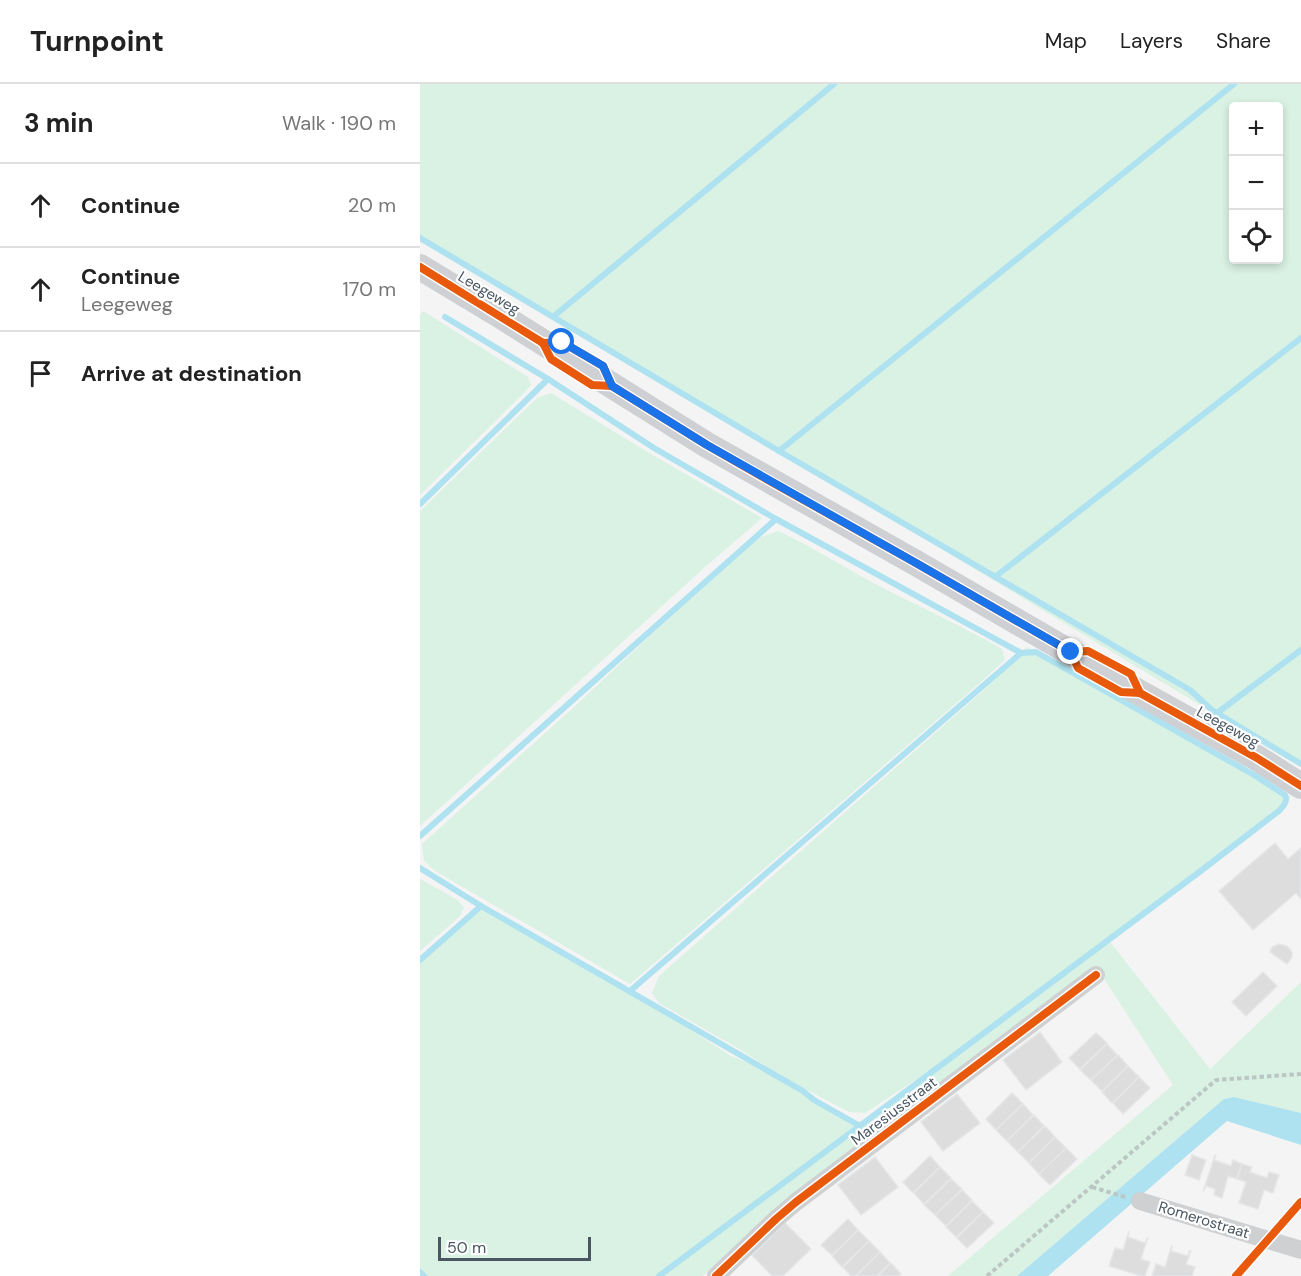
<!DOCTYPE html>
<meta charset="utf-8">
<style>
:root{--surface:#fff;--page:#f6f6f6;--text:#222;--muted:#767676;--line:#e0e0e0}
body{margin:0;font-family:"DM Sans",sans-serif;background:var(--page);color:var(--text)}
.controls{position:absolute;right:18px;top:18px;display:grid;overflow:hidden;border-radius:6px;box-shadow:0 3px 9px #0003}
.controls button{width:54px;height:54px;display:grid;place-items:center;padding:0;border:0;border-bottom:2px solid var(--line);background:var(--surface);color:var(--text);font:30px sans-serif}
.scale{position:absolute;left:18px;bottom:15px;width:153px;box-sizing:border-box;padding-left:6px;border:3px solid #4a5661;border-top:0;font-size:16px;line-height:21px;white-space:nowrap;color:#4a5661;-webkit-text-stroke:4px #fff;paint-order:stroke}
.stop{position:absolute;width:18px;height:18px;margin:-14px;border:4px solid #1a73e8;border-radius:50%;background:#fff}
.stop.end{background:#1a73e8;border-color:#fff;box-shadow:0 2px 6px #0008}
.list{margin:0;padding:0;list-style:none}
h2{display:flex;justify-content:space-between;align-items:center;height:78px;margin:0;padding:0 24px;font-size:26px}
h2 small{font-size:20px;font-weight:400;color:var(--muted)}
.list li{display:grid;grid-template-columns:39px 1fr auto;gap:18px;align-items:center;box-sizing:border-box;height:84px;padding:0 24px;border-top:2px solid var(--line)}
.list b{display:block;font-size:22px;white-space:nowrap}
.list p{margin:0;font-size:20px;white-space:nowrap;color:var(--muted)}
.list em{font-size:20px;font-style:normal;color:var(--muted)}
.icon{flex:none;width:33px;height:33px;fill:none;stroke:currentColor;stroke-width:2;stroke-linecap:round;stroke-linejoin:round}
.map{position:relative;flex:none;width:881px;height:1192px;overflow:hidden}
header{display:flex;align-items:center;gap:36px;box-sizing:border-box;height:84px;padding:0 30px;background:var(--surface);border-bottom:2px solid var(--line)}
header strong{font-size:28px}
nav{display:flex;gap:33px;margin-inline-start:auto;font-size:21px}
main{display:flex}
aside{flex:1;background:var(--surface)}
.map>svg:first-child{display:block}
</style>
<header>
<strong>Turnpoint</strong>
<nav><a>Map</a><a>Layers</a><a>Share</a></nav>
</header>
<main>
<aside>
<h2>3 min<small>Walk · 190 m</small></h2>
<ul class="list">
<li><svg class="icon" aria-label="ahead" viewBox="0 0 24 24"><path d="M12 20V5M6 11l6-6 6 6"/></svg><div><b>Continue</b></div><em>20 m</em></li>
<li><svg class="icon" aria-label="ahead" viewBox="0 0 24 24"><path d="M12 20V5M6 11l6-6 6 6"/></svg><div><b>Continue</b><p>Leegeweg</p></div><em>170 m</em></li>
<li><svg class="icon" aria-label="arrive" viewBox="0 0 24 24"><path d="M6 21V4h12l-3 4 3 4H6"/></svg><div><b>Arrive at destination</b></div></li>
</ul>
</aside>
<div class="map">
<svg width="881" height="1192" viewBox="0 0 881 1192">
<rect width="100%" height="100%" fill="#f4f4f4"/>
<g fill="#d9f2e3" fill-rule="evenodd">
<path d="M0,0H881V682L222,284L0,157ZM858,22V176H814V22Z"/>
<path d="M3,227L108,293L111,301L105,308L0,411V231Z"/>
<path d="M131,309L229,369L342,434L285,483L0,742V427L117,314Z"/>
<path d="M358,447C393,463 425,484 459,502C500,523 542,542 582,565L585,576L562,597L210,900L15,787L4,777L2,760L154,623L233,549L320,471L341,453Z"/>
<path d="M607,563L871,713L847,734L687,854L790,985L881,898V1029L814,1013L804,1015L597,1192H528L753,1001L677,884L355,1124L283,1192H0V875L61,822L210,907L311,972L349,987L383,1007L394,1016L439,1040L509,987L445,1029L429,1028L368,996L316,963L239,919L232,909L239,892L564,606Z"/>
<path d="M0,795L36,815L44,823L40,832L0,867Z"/>
</g>
<path fill="#aee2f0" d="M814,1013L881,1029V1061L807,1037L628,1192H597L804,1015Z"/>
<g fill="none" stroke-linecap="round" stroke-linejoin="round">
<g stroke="#aee2f0" stroke-width="6">
<path d="M0,154L359,367L770,606L792,626L881,680"/>
<path d="M134,232L414,0"/>
<path d="M25,233L128,295L234,364L356,435L601,569L616,568L834,691L865,711C868,717 864,721 860,726L782,786L239,1192"/>
<path d="M359,367L814,0"/>
<path d="M0,420L128,295"/>
<path d="M575,493L881,254"/>
<path d="M797,629L881,566"/>
<path d="M0,752L356,435"/>
<path d="M0,784L61,822L383,1007L394,1016L440,1042"/>
<path d="M0,876L61,822"/>
<path d="M210,907L601,569"/>
<path d="M0,1188L4,1192"/>
</g>
</g>
<g fill="#ddddde" stroke="#e5e6e7" stroke-width="1.5">
<path d="M855,759L868,775L881,764V815L876,809L833,846L799,807Z"/>
<path d="M859,860L867,862L872,868V873L867,880L850,868L852,863Z"/>
<path d="M843,888L857,902L826,932L812,918Z"/>
<path d="M620,948L642,978L606,1006L583,976Z"/>
<path d="M676,949L687,959L660,985L649,974Z"/>
<path d="M687,960L697,971L671,996L660,986Z"/>
<path d="M698,971L708,982L682,1007L671,996Z"/>
<path d="M708,982L719,993L692,1019L682,1008Z"/>
<path d="M719,993L730,1004L703,1030L693,1019Z"/>
<path d="M592,1009L603,1020L576,1046L566,1035Z"/>
<path d="M537,1010L560,1039L523,1067L501,1038Z"/>
<path d="M603,1020L613,1031L587,1057L576,1046Z"/>
<path d="M614,1031L624,1042L598,1068L587,1057Z"/>
<path d="M625,1042L635,1053L609,1079L598,1068Z"/>
<path d="M635,1053L646,1064L619,1090L609,1079Z"/>
<path d="M646,1064L657,1075L630,1101L619,1090Z"/>
<path d="M772,1071L786,1076L779,1096L765,1091Z"/>
<path d="M795,1071H796L794,1076L811,1082L813,1076L822,1080L817,1095L808,1092L802,1114L794,1111L795,1105L786,1102L783,1108Z"/>
<path d="M510,1072L520,1083L493,1109L483,1098Z"/>
<path d="M455,1073L478,1103L441,1131L418,1101Z"/>
<path d="M822,1080L832,1083L830,1088L847,1094L849,1088L859,1091L853,1109L844,1106L838,1125L819,1119L826,1098L817,1095Z"/>
<path d="M520,1083L531,1094L504,1120L494,1109Z"/>
<path d="M531,1095L542,1105L515,1131L504,1121Z"/>
<path d="M542,1106L552,1116L526,1142L515,1131Z"/>
<path d="M552,1117L563,1128L536,1153L526,1143Z"/>
<path d="M563,1128L574,1139L547,1164L537,1154Z"/>
<path d="M428,1135L438,1146L412,1171L401,1161Z"/>
<path d="M365,1139L391,1165L363,1192H352L332,1171Z"/>
<path d="M438,1146L449,1157L422,1183L412,1172Z"/>
<path d="M709,1147L708,1153L725,1159L728,1153L721,1175L730,1178L725,1192H721L689,1182L695,1164L703,1166Z"/>
<path d="M449,1157L460,1168L435,1192H431L423,1183Z"/>
<path d="M752,1161L751,1167L768,1172L769,1167H771L766,1180L775,1183L772,1192H732L736,1180L745,1183Z"/>
<path d="M460,1168L470,1179L457,1192H436Z"/>
<path d="M471,1179L481,1190L479,1192H458Z"/>
</g>
<g fill="none" stroke-linecap="round" stroke-linejoin="round">
<g stroke="#bcc7c4" stroke-width="4" stroke-dasharray="4.5 3" stroke-linecap="butt">
<path d="M672,1103L705,1113"/>
<path d="M567,1192L796,996L881,990"/>
</g>
<g stroke="#ced0d2" stroke-width="18">
<path d="M720,1117L881,1166"/>
<path d="M296,1192L356,1135L376,1118L676,891"/>
</g>
<path stroke="#ced0d4" stroke-width="26" d="M0,183L81,232L287,361L496,479L720,609L837,674L881,702"/>
<g stroke="#fff" stroke-width="11">
<g id="cycleway">
<path d="M0,183L123,259"/>
<path d="M123,259L131,275L172,301L192,302L287,361L341,392L496,479L651,568"/>
<path d="M123,259L142,258L183,282L192,302"/>
<path d="M651,568L658,584L701,608L720,609L837,674L881,702"/>
<path d="M651,568L668,567L711,590L720,609"/>
<path d="M296,1192L356,1135L376,1118L676,891"/>
<path d="M816,1192L881,1118"/>
</g>
</g>
<use href="#cycleway" stroke="#e8590c" stroke-width="8"/>
</g>
<g fill="none" stroke-linecap="round" stroke-linejoin="round">
<path stroke="#1a73e8" stroke-width="8" d="M142,258L183,282L192,302L287,361L496,479L651,568"/>
</g>
<g text-anchor="middle" dominant-baseline="central" stroke-width="4.5" stroke-linejoin="round" paint-order="stroke">
<g font-size="15" fill="#4a5661" stroke="#fff">
<text transform="translate(69 209) rotate(31)">Leegeweg</text>
<text transform="translate(808 643) rotate(29)">Leegeweg</text>
<text transform="translate(474 1027) rotate(-37)">Maresiusstraat</text>
<text transform="translate(784 1136) rotate(17)">Romerostraat</text>
</g>
</g>
</svg>
<div class="controls">
<button>+</button>
<button>−</button>
<button><svg class="icon" aria-label="locate" viewBox="0 0 24 24"><circle cx="12" cy="12" r="6"/><path d="M12 2v4M12 18v4M2 12h4M18 12h4"/></svg></button>
</div>
<div class="scale">50 m</div>
<div class="stop" style="left:142px;top:258px"></div>
<div class="stop end" style="left:651px;top:568px"></div>
</div>
</main>
